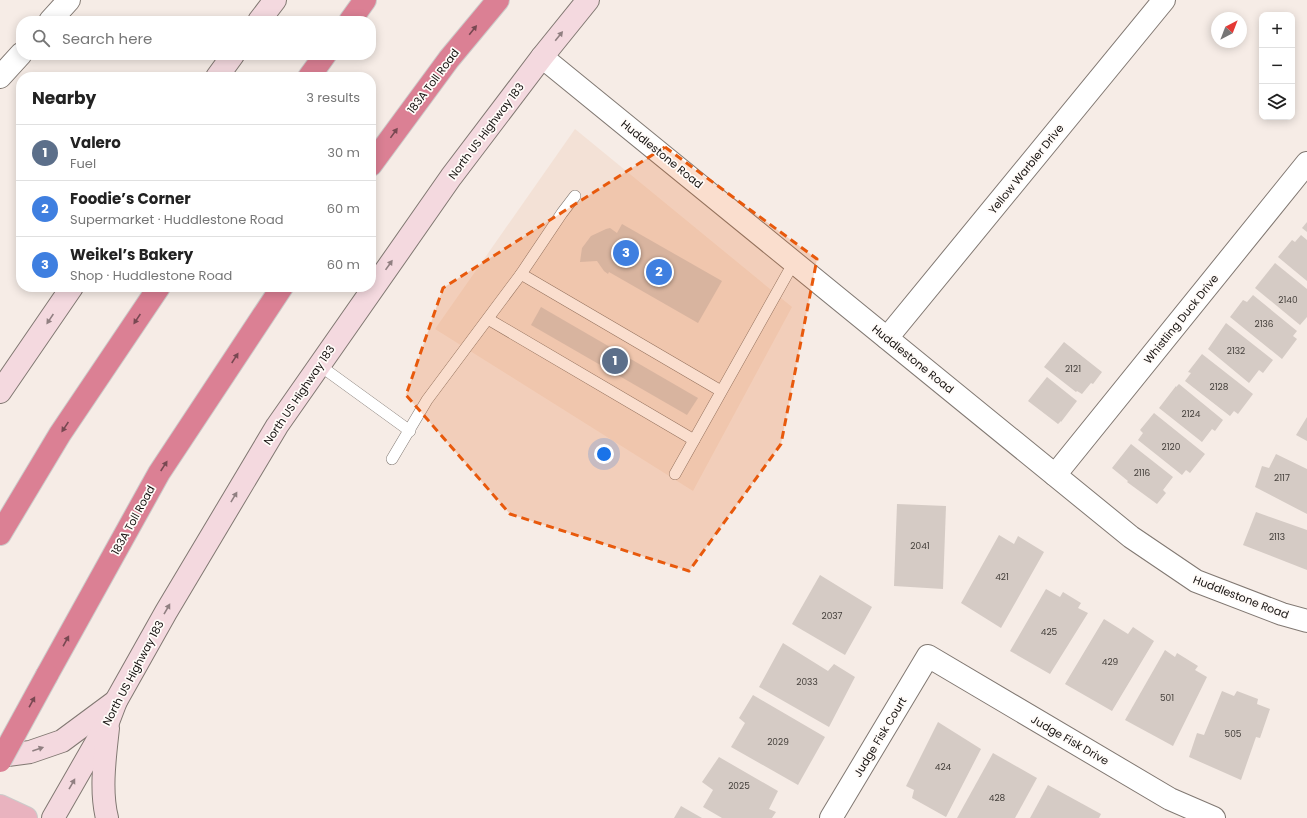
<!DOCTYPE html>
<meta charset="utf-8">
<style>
:root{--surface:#fff;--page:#f2f2f2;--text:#222;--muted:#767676;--line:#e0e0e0;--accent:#db2777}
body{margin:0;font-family:Poppins,sans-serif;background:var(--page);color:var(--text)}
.controls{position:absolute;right:12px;top:12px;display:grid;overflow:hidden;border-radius:8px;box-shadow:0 2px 10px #0003}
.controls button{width:36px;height:36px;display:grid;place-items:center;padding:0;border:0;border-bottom:1px solid var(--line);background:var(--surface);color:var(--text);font:20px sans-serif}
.compass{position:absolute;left:1211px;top:12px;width:36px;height:36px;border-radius:50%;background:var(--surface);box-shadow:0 2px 10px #0003;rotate:42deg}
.you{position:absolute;left:604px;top:454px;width:14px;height:14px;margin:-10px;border:3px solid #fff;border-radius:50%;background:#1a73e8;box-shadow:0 0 0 6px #1a73e833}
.badge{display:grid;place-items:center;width:26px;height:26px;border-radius:50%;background:var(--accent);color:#fff;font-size:13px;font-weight:700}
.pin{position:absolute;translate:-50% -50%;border:2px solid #fff;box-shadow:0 1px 4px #0006}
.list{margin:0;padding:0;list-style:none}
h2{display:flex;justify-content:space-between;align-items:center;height:52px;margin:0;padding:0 16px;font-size:17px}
h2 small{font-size:13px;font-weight:400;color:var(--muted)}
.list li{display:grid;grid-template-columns:26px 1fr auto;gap:12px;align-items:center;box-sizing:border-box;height:56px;padding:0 16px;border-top:1px solid var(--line)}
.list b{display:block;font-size:15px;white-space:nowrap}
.list p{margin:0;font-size:13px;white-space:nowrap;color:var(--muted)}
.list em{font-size:13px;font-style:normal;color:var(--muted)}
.icon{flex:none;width:22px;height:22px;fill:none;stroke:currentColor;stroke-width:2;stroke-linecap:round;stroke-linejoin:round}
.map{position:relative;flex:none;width:1307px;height:818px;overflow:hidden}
.search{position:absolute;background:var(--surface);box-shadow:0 2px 10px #0003;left:16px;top:16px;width:360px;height:44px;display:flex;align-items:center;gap:10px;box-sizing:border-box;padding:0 14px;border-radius:16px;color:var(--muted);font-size:15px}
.panel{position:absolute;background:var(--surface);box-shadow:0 2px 10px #0003;left:16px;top:72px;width:360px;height:220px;border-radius:16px}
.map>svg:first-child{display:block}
</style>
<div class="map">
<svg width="1307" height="818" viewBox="0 0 1307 818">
<rect width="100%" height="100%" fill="#f6ece6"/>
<path fill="#f3e1d6" d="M575,129L792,307L693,491L435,329Z"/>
<g fill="#d5cbc5">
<path d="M1307,222V232L1302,228Z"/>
<path d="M622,224L722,281L698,323L609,272L608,274L604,271L597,261L580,262L582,248L591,236L606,229L610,228L617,233Z"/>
<path d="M1301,235L1307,240V281L1278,257L1292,240L1295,242Z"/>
<path d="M1275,263L1307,289V317L1300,325L1255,288Z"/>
<path d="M1253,295L1297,331L1293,336L1297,339L1282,359L1230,317L1243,300L1247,302Z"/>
<path d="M541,307L698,398L687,415L531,325Z"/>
<path d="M1226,323L1273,360L1263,373L1259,370L1249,383L1208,349Z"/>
<path d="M1064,342L1102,372L1093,384L1091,383L1082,394L1077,391L1076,392L1044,367Z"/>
<path d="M1202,354L1253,394L1238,414L1234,411L1230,416L1185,381L1191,373L1188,372Z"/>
<path d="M1047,377L1077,401L1061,422V421L1058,424L1028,401Z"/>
<path d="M1179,384L1223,420L1215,431L1212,429L1202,442L1159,408L1176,386V387Z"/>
<path d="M1154,413L1205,454L1190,473L1186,470L1182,475L1138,440L1143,433L1140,430Z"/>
<path d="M1307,417V441L1296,435Z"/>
<path d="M1131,444L1173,477L1163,490L1166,493L1157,504L1127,482L1128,481L1112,468Z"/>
<path d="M1276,454L1307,469V514L1255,487L1262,466L1269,468Z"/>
<path d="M897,504L946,506L943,589L894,586Z"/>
<path d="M1256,512L1307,530V570L1243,545Z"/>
<path d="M999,535L1014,544L1018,536L1044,552L1001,628L961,603Z"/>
<path d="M820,575L872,607L845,655L792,624Z"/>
<path d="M1046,589L1060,597L1063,592L1081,603L1078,608L1088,613L1050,674L1010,651Z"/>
<path d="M1104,619L1128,634L1133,627L1154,641L1112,711L1065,684Z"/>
<path d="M783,643L828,671L834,664L855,677L829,727L759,687Z"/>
<path d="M1165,650L1175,657L1177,653L1198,666L1195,670L1207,677L1173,746L1125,720Z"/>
<path d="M1222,691L1234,696L1237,691L1258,699L1257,704L1270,709L1260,738L1256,737L1241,780L1189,757L1197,733L1204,735Z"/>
<path d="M753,695L825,737L798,785L731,747L745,723L739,718Z"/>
<path d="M938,722L981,749L946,817L912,798L914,790L906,786Z"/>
<path d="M993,753L1037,778L1015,818H957Z"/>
<path d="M719,757L778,791L769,809L776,812L772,818H722L703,807L713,790L702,782Z"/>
<path d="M1048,785L1101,814L1099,818H1030Z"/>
<path d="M681,806L702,818H674Z"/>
</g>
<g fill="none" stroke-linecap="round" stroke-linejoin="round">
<g stroke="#817872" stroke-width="12">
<g id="lane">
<path d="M521,274L721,391"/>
<path d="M488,319L694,440"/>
<path d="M319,365L410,431"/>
<path d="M392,459L427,400L521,274L562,213L575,196"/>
<path d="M675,474L794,262"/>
</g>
</g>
<g stroke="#817872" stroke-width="24">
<g id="street">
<path d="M50,21L69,0"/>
<path d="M542,57L1131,537L1196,581L1282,614L1307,621"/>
<path d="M0,77L21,54"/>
<path d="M887,338L1164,0"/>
<path d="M1055,475L1307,163"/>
<path d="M831,818L928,656L1170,799L1214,818"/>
</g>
</g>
<g stroke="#817872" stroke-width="24">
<g id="secondary">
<path d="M259,21L275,0"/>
<path d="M217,77L233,55"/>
<path d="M0,392L72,287"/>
<path d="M0,756L30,752L62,741L116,701"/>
<path d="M53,818L108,722L116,701L166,612L277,426L451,177L542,57L588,0"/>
<path d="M107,818C100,790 105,756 108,728"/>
</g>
</g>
<g stroke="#cccbca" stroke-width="24">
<path id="primary" d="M0,806L26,818"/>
</g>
<g stroke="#cccbca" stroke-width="24">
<g id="highway">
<path d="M350,21L365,0"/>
<path d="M309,77L325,55"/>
<path d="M371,165L449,59L498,0"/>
<path d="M0,534L60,434L159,287"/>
<path d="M47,675L159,473L282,287"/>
</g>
</g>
<use href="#lane" stroke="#fff" stroke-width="11"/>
<use href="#street" stroke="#fff" stroke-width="22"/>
<use href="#secondary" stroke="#f4d9df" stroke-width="22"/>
<use href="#primary" stroke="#e9b3bf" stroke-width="22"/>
<use href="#highway" stroke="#db8094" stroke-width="22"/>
<g stroke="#cccbca" stroke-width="24" stroke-linecap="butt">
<path id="highway-bridge" d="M0,761L47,675"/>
</g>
<use href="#highway-bridge" stroke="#db8094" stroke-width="22"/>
</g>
<defs><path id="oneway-solid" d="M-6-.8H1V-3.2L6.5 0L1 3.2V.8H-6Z"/></defs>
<g fill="#784852">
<use href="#oneway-solid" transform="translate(473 30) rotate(-51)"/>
<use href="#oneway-solid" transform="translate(394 133) rotate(-54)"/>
<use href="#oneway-solid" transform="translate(137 319) rotate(124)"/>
<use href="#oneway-solid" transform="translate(235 358) rotate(-57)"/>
<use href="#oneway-solid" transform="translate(65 427) rotate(124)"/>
<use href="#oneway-solid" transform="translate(164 466) rotate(-57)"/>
<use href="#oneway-solid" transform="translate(66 641) rotate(-61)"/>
<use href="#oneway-solid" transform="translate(32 702) rotate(-61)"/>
</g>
<g fill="#907f81">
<use href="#oneway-solid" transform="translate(559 36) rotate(-51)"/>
<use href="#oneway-solid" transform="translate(389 265) rotate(-55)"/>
<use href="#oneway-solid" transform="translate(50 319) rotate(124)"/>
<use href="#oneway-solid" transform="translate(234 497) rotate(-59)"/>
<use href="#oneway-solid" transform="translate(167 609) rotate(-60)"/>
<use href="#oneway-solid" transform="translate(38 749) rotate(-19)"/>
<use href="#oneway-solid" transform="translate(72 784) rotate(-60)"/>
</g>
<path fill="#e8590c" fill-opacity="0.2" stroke="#e8590c" stroke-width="3" stroke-dasharray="8 5" stroke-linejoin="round" d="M665,147L817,259L781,444L689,571L510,514L406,395L443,288Z"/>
<g text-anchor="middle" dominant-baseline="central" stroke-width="3.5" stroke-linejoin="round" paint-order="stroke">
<g font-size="9" fill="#45403c">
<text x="1288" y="300">2140</text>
<text x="1264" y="324">2136</text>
<text x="1236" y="351">2132</text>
<text x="1073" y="369">2121</text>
<text x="1219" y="387">2128</text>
<text x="1191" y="414">2124</text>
<text x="1171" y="447">2120</text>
<text x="1142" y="473">2116</text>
<text x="1282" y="478">2117</text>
<text x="1277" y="537">2113</text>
<text x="920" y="546">2041</text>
<text x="1002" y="577">421</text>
<text x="832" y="616">2037</text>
<text x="1049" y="632">425</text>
<text x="1110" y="662">429</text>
<text x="807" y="682">2033</text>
<text x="1167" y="698">501</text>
<text x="1233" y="734">505</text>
<text x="778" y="742">2029</text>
<text x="943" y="767">424</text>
<text x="739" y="786">2025</text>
<text x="997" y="798">428</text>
</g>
<g font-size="11" fill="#15110f" stroke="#fffbf8">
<text transform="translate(433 81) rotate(-53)">183A Toll Road</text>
<text transform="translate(486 131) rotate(-53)">North US Highway 183</text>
<text transform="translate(662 154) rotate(39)">Huddlestone Road</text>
<text transform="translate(1026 169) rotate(-51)">Yellow Warbler Drive</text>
<text transform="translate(1181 319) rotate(-51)">Whistling Duck Drive</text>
<text transform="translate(913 359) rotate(39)">Huddlestone Road</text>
<text transform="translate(299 395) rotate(-56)">North US Highway 183</text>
<text transform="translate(133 520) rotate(-61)">183A Toll Road</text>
<text transform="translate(1241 597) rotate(21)">Huddlestone Road</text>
<text transform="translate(133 673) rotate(-62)">North US Highway 183</text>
<text transform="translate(880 737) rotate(-59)">Judge Fisk Court</text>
<text transform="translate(1070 740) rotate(30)">Judge Fisk Drive</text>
</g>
</g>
</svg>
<div class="controls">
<button>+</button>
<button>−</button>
<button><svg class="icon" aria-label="layers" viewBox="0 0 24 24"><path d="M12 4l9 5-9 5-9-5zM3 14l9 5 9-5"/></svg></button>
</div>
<svg class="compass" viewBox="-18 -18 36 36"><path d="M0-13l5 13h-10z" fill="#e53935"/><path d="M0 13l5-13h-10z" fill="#767676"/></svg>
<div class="you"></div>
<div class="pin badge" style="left:615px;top:361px;background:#5c6f8a">1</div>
<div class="pin badge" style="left:659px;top:272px;background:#3f7fe0">2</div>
<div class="pin badge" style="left:626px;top:253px;background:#3f7fe0">3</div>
<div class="search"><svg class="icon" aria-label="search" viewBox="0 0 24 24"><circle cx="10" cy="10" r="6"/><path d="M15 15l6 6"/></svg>Search here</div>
<section class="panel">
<h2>Nearby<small>3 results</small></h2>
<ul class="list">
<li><span class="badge" style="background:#5c6f8a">1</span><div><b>Valero</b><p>Fuel</p></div><em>30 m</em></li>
<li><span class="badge" style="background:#3f7fe0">2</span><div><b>Foodie’s Corner</b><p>Supermarket · Huddlestone Road</p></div><em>60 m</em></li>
<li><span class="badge" style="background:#3f7fe0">3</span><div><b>Weikel’s Bakery</b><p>Shop · Huddlestone Road</p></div><em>60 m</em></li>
</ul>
</section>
</div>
